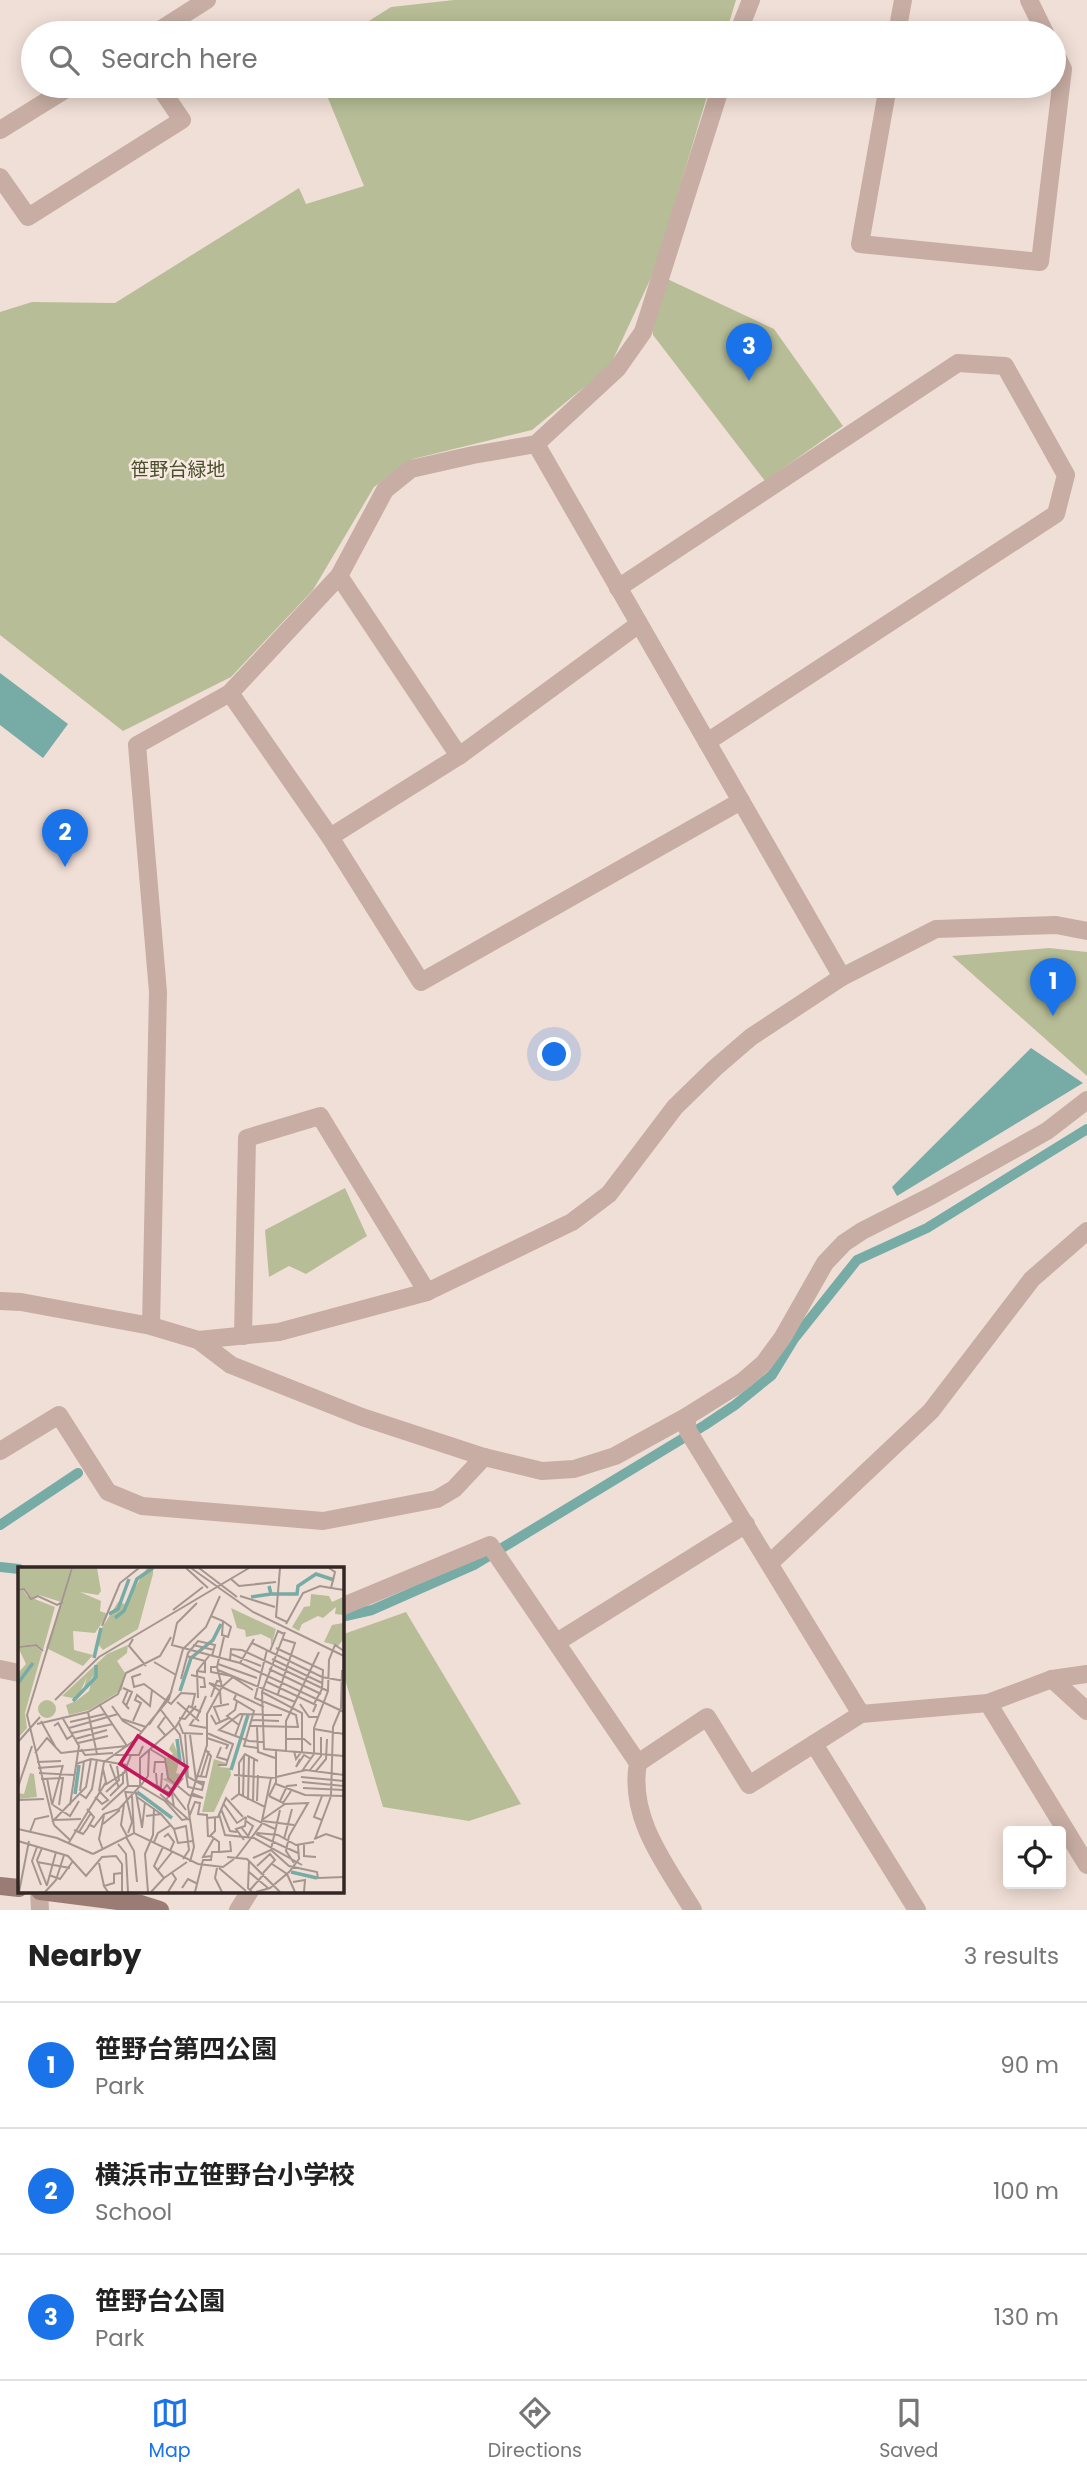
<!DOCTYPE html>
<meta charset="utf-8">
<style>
:root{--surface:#fff;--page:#f2f2f2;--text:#222;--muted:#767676;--line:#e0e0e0;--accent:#1a73e8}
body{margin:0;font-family:Poppins,"Noto Sans JP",sans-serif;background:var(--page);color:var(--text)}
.controls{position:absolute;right:21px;bottom:21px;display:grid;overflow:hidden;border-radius:7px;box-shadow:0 4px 18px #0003}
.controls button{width:63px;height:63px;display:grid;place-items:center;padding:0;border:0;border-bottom:2px solid var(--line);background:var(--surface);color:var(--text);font:35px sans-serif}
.you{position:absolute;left:555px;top:1055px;width:24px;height:24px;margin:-18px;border:5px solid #fff;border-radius:50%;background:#1a73e8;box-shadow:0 0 0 10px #1a73e833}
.badge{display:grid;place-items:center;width:46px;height:46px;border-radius:50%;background:var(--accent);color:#fff;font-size:23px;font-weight:700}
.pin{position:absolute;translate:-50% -58px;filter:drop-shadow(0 2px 4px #0008)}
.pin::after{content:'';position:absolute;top:37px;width:24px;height:21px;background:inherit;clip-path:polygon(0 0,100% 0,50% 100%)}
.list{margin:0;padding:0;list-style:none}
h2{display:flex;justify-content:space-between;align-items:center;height:91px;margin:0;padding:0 28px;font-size:30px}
h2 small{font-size:23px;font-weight:400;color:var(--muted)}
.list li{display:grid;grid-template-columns:46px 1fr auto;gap:21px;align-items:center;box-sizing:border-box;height:126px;padding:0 28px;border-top:2px solid var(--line)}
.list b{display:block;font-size:26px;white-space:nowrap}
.list p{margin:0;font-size:23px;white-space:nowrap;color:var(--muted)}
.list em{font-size:23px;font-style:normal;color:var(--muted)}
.icon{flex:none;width:38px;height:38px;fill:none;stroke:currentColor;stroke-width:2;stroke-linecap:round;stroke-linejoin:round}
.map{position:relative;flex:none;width:1087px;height:1910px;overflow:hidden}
.search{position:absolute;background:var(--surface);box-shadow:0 4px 18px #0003;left:21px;right:21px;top:21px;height:77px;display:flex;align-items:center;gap:18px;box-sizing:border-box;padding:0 24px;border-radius:38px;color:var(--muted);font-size:26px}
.sheet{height:469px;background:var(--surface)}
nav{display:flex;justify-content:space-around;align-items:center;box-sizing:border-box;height:98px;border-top:2px solid var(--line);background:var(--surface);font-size:19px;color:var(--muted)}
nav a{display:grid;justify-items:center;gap:4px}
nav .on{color:var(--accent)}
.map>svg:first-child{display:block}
</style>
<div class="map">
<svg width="1087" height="1910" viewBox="0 0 1087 1910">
<rect width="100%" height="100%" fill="#f0dfd6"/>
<g fill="#b7be97">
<path d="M454,0H736L726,33H350L391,7Z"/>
<path d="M323,86H710L656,267L610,366L532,430L413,459L374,487L313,590L231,677L123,731L0,635V312L32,302L115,303L299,188L306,204L364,186Z"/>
<path d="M663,277L774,329L843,426L765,481L653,335L652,326Z"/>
<path d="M1049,948L1087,952V1076L952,956Z"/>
<path d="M345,1188L367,1236L306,1274L289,1266L269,1277L265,1230Z"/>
<path d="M406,1612L521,1804L469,1821L383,1807L341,1666V1635Z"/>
</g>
<g fill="#76aca5">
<path d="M0,673L68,724L43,758L0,725Z"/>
<path d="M1031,1048L1083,1083L897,1196L892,1187Z"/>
</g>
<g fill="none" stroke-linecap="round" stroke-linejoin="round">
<g stroke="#76aca5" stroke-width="10">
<path d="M0,1525L78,1473"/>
<path d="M0,1567L19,1569"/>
<path d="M341,1617L372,1610L474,1565L705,1425L735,1405L772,1375L794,1339L857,1260L927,1228L1087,1129"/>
</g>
<g stroke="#c7ada3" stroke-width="18">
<path d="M1029,0L1045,33"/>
<path d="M155,33L207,0"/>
<path d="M738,33L751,0"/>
<path d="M897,33L903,0"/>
<path d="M888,86L860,244L1040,262L1063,69L1054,50"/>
<path d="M0,130L71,86"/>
<path d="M0,177L28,217L182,120L159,86"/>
<path d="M536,444L842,977"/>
<path d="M339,576L459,756"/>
<path d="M618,588L958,363L1005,366L1066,475L1056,514L707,742"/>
<path d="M230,693L330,837L421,982L741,801"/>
<path d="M330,837L459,756L639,624"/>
<path d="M0,1301L21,1302L151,1326L198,1340L231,1365L362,1417L484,1457L542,1471L574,1469L615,1456L686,1417L742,1382L764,1363L783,1337L825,1263L844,1243L862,1231L931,1196L1047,1131L1087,1100"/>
<path d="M151,1326L158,992L137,745L230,693L339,576L385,490L411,469L473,455L536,444L617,369L643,332L721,86"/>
<path d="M243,1336L247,1138L320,1116L427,1292"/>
<path d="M198,1340L279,1332L427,1292L572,1222L609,1194L675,1107L715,1068L751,1037L842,977L936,929L1056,925L1087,931"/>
<path d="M686,1417L688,1431L861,1714"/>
<path d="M0,1451L59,1415L108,1492L142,1506L323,1521L437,1499L454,1489L484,1457"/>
<path d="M770,1563L931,1411L1032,1279L1087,1231"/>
<path d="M341,1607L490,1545L638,1763C628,1818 666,1865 693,1910"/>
<path d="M557,1642L746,1524"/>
<path d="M0,1669L19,1673"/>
<path d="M1052,1679L1087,1711"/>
<path d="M988,1703L1087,1865"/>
<path d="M814,1744L917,1910"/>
<path d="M638,1763L707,1717L749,1785L861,1714L988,1703L1052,1679L1087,1674"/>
<path d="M39,1891L40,1910"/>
<path d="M238,1910L250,1891"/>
</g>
<g stroke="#9a7c75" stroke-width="18">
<path d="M0,1886L19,1888"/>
<path d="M40,1891L141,1904L160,1910"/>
</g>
</g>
<g text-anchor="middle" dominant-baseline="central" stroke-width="5" stroke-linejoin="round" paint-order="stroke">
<g font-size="19" fill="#485029" stroke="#f8eae2">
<text x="178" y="469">笹野台緑地</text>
</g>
</g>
<g transform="translate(18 1567)">
<rect width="326" height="326" fill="#f0dfd6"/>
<path d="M0,1H53L43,35L21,28L13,31L7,22H0ZM55,1H79L83,24L80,28L62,25L83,34L82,44L90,47L77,66L55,64L56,83L75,88L65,99L28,81ZM129,1H135V7L120,62L85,83L80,77L84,61L100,35L107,37ZM5,23L9,29L37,40L25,83L18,77L0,79V24ZM293,27L311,29L314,35L325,30V48L317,47L318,40L305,51L300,49L284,57L281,64L274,60L286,40L292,39ZM213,41L258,62L253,80V72L243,67L228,70L227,63L219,61ZM325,56V73L320,79L306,75L314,58ZM17,78L24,85L7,146L9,161L0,171V106L8,97L0,80ZM110,78L109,86L99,94L107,106L104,123L71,143L51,148L48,138L58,134L71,124L75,109L65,124L69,110L59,132L44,129L89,87ZM20 142a9 9 0 1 1 18 0a9 9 0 1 1-18 0ZM155,175L162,192L158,206L162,207L157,219L144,212L150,211L148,191L155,187L151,182ZM196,192L208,196L201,200L212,201L213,208L196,245H184ZM12,206L16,207L19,230L0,232V226L6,227Z" fill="#b7be97"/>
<path fill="none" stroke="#76aca5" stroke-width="3.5" d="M253,27H279L280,19L298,7L316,13M233,30L253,27L251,19M91,47L100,42L111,12M97,51L106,44L119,12L135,1M76,91L83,61M0,116L15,96M162,124L173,91L195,73L203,57M55,134L78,110V98M159,172L162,194M213,203L230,148M119,225L154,251M57,227L61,198M273,305L299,311"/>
<path fill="none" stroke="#a4958f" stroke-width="2" d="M168,1L190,21M173,1L235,45L326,89M181,1L219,30M262,1L258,50L269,55M311,1L317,5L313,21L326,23M213,12L221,19L258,15M0,23L6,22L13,32L20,29L39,38L45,35M222,29L257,40M179,36L159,56L154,78L222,96L326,145M155,43L185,20M193,49L205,54L213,60L210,70L204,68L205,54M268,57L285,26L302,19L313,21M84,59L102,16L121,1M267,65L244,125L246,182L326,189M115,72L111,79L128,99M234,76L304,110L326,114M175,78L196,83M0,80L18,78L25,84M258,81L305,103L304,122L296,137M249,83L237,131L278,148L280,160M252,84L260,64L266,67M213,87L243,99M169,89L187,94V105L179,104M254,92L304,116M212,93L213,82L224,83L310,124M136,95L158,108M222,96L236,72M200,97L239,111M199,100H193V105L213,109L235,123M251,102L303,127M200,103L277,135M123,107L114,110L116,120L126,117L153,137L163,126L177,127L174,140M173,108L186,111L187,120H182M163,112L170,86L180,74L197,78L194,89M247,114L298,138L295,145M204,120L246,140M105,121L114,125L108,139M110,123L105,135L111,142M244,125L284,146V184L278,192L276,184M260,127L277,76L264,72M218,128L216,132L236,144L226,179L239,181M193,130L199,114L204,115M180,131L179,104L191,89M37,133L81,90L231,1M219,134L217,143L209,149L221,158M159,135L181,154M203,137L202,124L191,116L204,120L215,110M282,137L291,150H301M94,139L105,154L124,165M143,143L162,168L170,220L184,223L186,215L178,214M70,145L79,187M193,148L198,157L211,151M44,150L61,179L52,238M147,150L140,160L147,168M161,151L167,152L178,139M104,152L128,160M176,152L172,158L189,161M178,153L188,129M234,153L261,154M23,154L38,181M115,154L123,136L117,133L119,128L132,139L134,123M52,155L87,147M202,155L196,140L211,137M161,156L165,166L185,167M19,157L70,145L100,127L108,106L142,89L153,70M131,158L154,124M36,159L40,156L49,172L55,168M232,159L281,160M239,160L240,185L257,191M51,161L100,147M157,161L171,139L183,145M296,162L326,167M54,166L95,157M167,166L170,210L185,218M189,166L215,177L208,198H200M172,168L178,213M217,169L225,147M189,171L210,178L208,182M57,172L89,163M268,172H286L293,178M0,175L22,150M245,175L231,174L201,163L222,147L264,148M60,176L90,169M203,180L199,190L209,193M63,182L67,188L95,186M132,182L147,191L150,211L172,229M60,184L109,179L81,137M268,184V154L301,85M17,186L29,171L43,186L60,184M97,188H121L125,179M282,192L278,200L286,188L293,192M19,195L43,194M58,197L73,192L109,198M92,197L101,221M20,201L45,199M292,203L303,189V170M284,204L296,187V161L310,124L311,93L317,78L326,84M298,204L308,192L309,172M21,206L56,208M136,206L137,195H147M138,206L139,219L143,220L144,206M216,208L254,211L288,203L326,208M179,209L188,210L193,189L187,182M183,209L191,184M283,210L326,214M29,211L34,237M23,212L45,211L41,238M284,215L326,219M258,217L287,228L326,229M87,218L106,206L113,188M122,218V191L156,161M110,219H122L147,234L165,211M0,220L14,179M285,221L326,223M62,224L66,194M81,224L86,195L117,173L151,132L165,82L188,60L202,29M107,224L114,255L110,266M88,225L101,213L99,199M108,225L118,226L124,260M62,227L68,231L74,222L79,192M142,227L171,253M221,227V196L227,187L240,194M172,228L185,231L173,226M92,229L105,216V205M114,229L116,266M225,229L226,189M251,229L258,215V184M251,229L265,236L273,224M304,229L296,250L304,253M77,230L84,237L90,233L81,224M119,230L143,247M0,233L26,232M213,233L221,227L247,240M230,233L231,189M147,234L164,253L169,252M239,234L240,208M262,234L269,219L279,218M235,235L236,191M205,236L219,256L228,250M106,237L103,258L109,269M34,238L45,198M35,238L52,249L61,234M156,240L154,227L145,223L149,218L168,243M203,242L212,264L219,265M84,243L110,219L108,201M201,247L207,268L236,271L284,298M128,249L143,247L156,262L160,276L175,274M229,249L257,262M171,250L177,235L182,236L180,247L189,248L190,270M189,251L200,250L208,231L225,250M36,253L63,252M244,253L267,237L290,236L271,269L268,284L276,296M245,254L276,258M34,255L68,220L73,192M85,257L102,243M36,258L9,148L54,1M36,258L52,273M72,258L76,260L86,247L101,242L123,218L130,209L131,183M223,260L230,269L235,259L228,254M124,261L127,235M0,262L39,271L75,287M156,262L168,259L171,283L165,292M56,263L65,267L69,262L76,250L69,242M12,265L17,252L31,249M61,265L73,246M239,266L260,268L278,278L296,275M238,267L280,286M108,270L116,284L119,315M146,270L150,267L156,275L152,284M191,270L197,264V251M266,272L274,242M296,272L308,267L326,273M297,272L313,229L315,160L323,141L324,103M226,273L218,262L227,259L228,250M0,274L50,289L68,309L84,290L98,289L104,297V325M136,275L140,266L153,258M50,277L88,215L85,202M100,277L108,287L110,325M286,278V289L298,290M19,280L14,294L23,318M24,281L19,293L29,319M253,282L262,243M85,283L81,272L86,248M201,285L213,284L212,274M75,287L116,266L180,297L205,300L216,292M194,289L185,290L196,271M209,290L229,292L262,325M218,291L243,258L253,211M235,291L253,283L271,299L299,305L300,311L326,310M231,294L230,321L234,325M19,295L52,301M172,295L176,280L170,239L189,178V147L204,120L199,100L206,70M81,296L86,319M254,297L269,307L277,325M239,299L252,287L257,293L245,306M199,301L197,311L204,325M201,301L228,324M139,304L154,285M231,305L250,321M31,308L42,312L55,294M146,311L169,295M275,315L287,313L286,325M29,318L38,285M164,321L170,312L180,317M232,323L246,307M1,325L11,274M27,325L38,313L46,288M90,325L86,319L96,316V307L104,306M130,325L127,287L135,268L136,241M133,325L146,311L136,299L145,280M150,325L158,312L154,306M177,325L185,293H193L194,285H201V275L193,269M238,325L252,321L271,305L281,292L280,278"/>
<path fill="#c2185b" fill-opacity="0.15" stroke="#c2185b" stroke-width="3.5" d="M120,169L169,200L151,228L102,197Z"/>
<rect width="326" height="326" fill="none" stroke="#322725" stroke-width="3.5"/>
</g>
</svg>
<div class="controls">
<button><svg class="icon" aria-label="locate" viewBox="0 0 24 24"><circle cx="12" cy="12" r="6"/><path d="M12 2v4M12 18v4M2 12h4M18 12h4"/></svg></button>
</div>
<div class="you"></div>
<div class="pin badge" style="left:1053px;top:1016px">1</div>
<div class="pin badge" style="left:65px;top:867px">2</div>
<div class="pin badge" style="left:749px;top:381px">3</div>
<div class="search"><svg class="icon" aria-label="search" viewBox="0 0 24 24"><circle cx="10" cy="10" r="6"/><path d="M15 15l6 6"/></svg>Search here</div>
</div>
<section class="sheet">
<h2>Nearby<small>3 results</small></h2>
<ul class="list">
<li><span class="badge">1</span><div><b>笹野台第四公園</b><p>Park</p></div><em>90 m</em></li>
<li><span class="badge">2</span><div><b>横浜市立笹野台小学校</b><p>School</p></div><em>100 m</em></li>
<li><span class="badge">3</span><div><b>笹野台公園</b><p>Park</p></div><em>130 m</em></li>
</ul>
</section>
<nav>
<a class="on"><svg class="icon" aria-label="map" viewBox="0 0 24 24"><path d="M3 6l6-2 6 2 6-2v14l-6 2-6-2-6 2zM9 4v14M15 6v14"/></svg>Map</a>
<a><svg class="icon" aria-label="directions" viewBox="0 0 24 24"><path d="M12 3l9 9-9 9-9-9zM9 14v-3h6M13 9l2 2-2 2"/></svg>Directions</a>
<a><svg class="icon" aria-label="saved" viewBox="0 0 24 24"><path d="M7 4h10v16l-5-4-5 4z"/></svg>Saved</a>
</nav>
